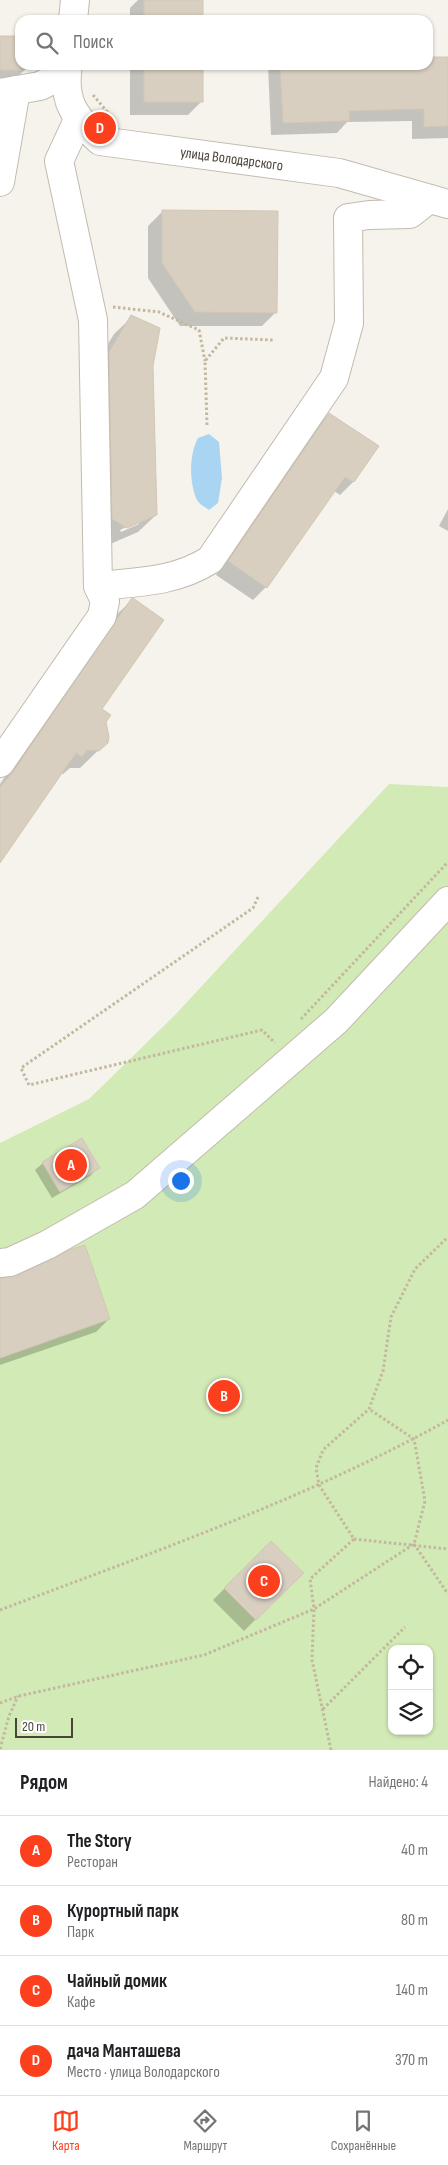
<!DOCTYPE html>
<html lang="ru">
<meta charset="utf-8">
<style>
:root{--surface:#fff;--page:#f2f2f2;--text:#202124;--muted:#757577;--line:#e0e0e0;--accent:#fc3f1d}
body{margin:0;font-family:"Sofia Sans Condensed",sans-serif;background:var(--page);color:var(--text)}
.controls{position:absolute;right:15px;bottom:15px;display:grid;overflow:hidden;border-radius:10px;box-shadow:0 1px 4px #0004}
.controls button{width:45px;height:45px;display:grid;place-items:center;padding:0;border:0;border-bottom:1px solid var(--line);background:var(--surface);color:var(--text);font:25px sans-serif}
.scale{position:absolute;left:15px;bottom:12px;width:58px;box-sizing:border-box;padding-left:5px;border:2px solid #4b4439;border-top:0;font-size:14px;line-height:18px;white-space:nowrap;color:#4b4439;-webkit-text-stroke:4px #fff;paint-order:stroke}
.you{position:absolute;left:180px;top:1180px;width:18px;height:18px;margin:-12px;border:4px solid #fff;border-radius:50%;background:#1a73e8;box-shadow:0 0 0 8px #1a73e833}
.badge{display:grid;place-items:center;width:32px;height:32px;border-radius:50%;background:var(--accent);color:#fff;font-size:16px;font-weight:700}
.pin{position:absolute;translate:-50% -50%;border:2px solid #fff;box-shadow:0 1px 5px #0006}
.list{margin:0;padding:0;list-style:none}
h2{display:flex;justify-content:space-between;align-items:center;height:65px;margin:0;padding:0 20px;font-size:21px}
h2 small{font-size:16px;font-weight:400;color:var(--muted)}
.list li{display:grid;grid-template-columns:32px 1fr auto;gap:15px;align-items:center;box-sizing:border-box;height:70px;padding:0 20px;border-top:1px solid var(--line)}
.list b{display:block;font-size:19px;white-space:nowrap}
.list p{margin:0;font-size:16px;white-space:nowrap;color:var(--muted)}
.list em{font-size:16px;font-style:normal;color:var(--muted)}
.icon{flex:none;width:28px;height:28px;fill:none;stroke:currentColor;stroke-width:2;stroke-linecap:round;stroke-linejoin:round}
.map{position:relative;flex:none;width:448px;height:1750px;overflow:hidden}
.search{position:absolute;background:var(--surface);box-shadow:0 1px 4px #0004;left:15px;right:15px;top:15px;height:55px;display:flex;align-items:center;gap:12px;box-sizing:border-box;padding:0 18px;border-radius:15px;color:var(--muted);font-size:19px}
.sheet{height:345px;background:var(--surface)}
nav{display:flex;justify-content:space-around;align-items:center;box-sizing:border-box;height:70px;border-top:1px solid var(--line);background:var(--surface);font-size:14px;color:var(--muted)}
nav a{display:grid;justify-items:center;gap:2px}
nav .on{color:var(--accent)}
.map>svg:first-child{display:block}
</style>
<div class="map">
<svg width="448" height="1750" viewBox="0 0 448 1750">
<rect width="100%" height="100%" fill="#f6f3ec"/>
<path fill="#d2eab5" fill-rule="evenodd" d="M389,784L448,787V1750H0V1143L89,1099L175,1015ZM392,1649H429V1731H392Z"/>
<path fill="#a9d4f2" d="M209,434L219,442L222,478L218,503L209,510C205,507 199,504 197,500C189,482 189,455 198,438Z"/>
<g fill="#0003" fill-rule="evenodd">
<path d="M138,0H202V20H130V8Z"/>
<path d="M0,38H20V65H26V69L14,80H0Z"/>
<path d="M448,58V138L412,139V121L347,122L337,133L271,135L268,65H428V59Z"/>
<path d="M130,65H202V101L188,115H130Z"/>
<path d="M162,212L276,312L262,326H180L148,278V226Z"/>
<path d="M132,317L152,366L156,515L138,532L108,545L92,371L114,334ZM139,521V524L121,532L120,530Z"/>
<path d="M329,414L353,482L340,495L334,491L266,587L253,600L216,575L316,427Z"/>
<path d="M448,509V531L439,526Z"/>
<path d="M132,600L101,709L105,722L107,742L80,768H70L63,774L61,773L0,861V784L113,618Z"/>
<path d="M43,1163L98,1168L90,1176L52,1198L35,1170Z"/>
<path d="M0,1280L109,1319L96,1332L0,1365Z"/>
<path d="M271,1542L302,1573L244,1631L213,1600Z"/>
</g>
<g fill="#d8cfc1" stroke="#d3c7b4">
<rect x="144" y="0" width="59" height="20"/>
<rect x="0" y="36" width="20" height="34"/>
<path d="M428,57H448V126L424,127V109L349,111L350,121L283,123L280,65H428Z"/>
<rect x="144" y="65" width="59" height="37"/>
<path d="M162,210L278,211L277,313L195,312L162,263Z"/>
<path d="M131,315L160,328L153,366L157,515L127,528L112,519L109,352Z"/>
<path d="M329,413L379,446L354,482L345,477L267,588L228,561Z"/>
<path d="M133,598L164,620L102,709L111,715L106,722L109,737L108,743L99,751L87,750L82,757L76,753L0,863V787L13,772L131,599Z"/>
<path d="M82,1138L100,1168L60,1192L42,1162Z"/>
<path d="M85,1245L110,1319L0,1358V1278L17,1276L69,1250Z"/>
<path d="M271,1541L304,1573L256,1620L224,1588Z"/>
</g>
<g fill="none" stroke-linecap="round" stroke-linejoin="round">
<g stroke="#c2bbae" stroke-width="30">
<g id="minor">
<path d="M73,20L75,0"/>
<path id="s1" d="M68,65C62,102 75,117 100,141L339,173L448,204"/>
<path d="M0,93L40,86L54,79L66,78"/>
<path d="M0,182L16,90"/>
<path d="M98,586C138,582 175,582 210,560L334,378L349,323L348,218L369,215L410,214L429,199"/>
<path d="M0,763L102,616L105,601L98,586L93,320L59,161L78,120"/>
<path d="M0,1263L10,1262L47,1245L135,1195L336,1021L448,901"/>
</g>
</g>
<g stroke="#c4b79f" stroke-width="3" stroke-dasharray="2.5 2.5" stroke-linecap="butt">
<path d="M93,95L115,121"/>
<path d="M113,307L159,312L199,330L205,361"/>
<path d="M207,425L205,361L224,338L273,340"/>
<path d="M258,897L253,908L21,1068L29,1085L262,1030L275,1043"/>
<path d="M301,1019L448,862"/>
<path d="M354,1539L448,1549"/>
<path d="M414,1544L448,1594"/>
<path d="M0,1610C151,1553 306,1499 448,1420"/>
<path d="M0,1703L19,1696L204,1655L314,1609L414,1544L425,1501L414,1439L369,1409"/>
<path d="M323,1709L405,1627"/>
<path d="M0,1749L9,1716L18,1696"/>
<path d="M331,1750L312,1660L314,1609L310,1579L354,1539L319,1485L316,1468L323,1450L369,1409L383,1371L391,1317L415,1269L448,1237"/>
</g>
<use href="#minor" stroke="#fff" stroke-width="28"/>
</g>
<g text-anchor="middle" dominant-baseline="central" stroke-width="4" stroke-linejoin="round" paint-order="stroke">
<g font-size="15" fill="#4b4439" stroke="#fff">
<text stroke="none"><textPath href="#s1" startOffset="220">улица Володарского</textPath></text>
</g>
</g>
</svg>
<div class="controls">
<button><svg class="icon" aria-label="locate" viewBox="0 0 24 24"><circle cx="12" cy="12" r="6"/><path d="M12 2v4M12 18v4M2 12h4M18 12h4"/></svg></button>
<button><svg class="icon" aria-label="layers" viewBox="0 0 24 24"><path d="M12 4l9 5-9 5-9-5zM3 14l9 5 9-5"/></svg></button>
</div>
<div class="scale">20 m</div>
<div class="you"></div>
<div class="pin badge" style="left:71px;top:1165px">A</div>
<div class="pin badge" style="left:224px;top:1396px">B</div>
<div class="pin badge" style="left:264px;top:1581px">C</div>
<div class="pin badge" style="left:100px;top:128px">D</div>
<div class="search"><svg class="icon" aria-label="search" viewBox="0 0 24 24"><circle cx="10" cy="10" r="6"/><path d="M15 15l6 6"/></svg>Поиск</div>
</div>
<section class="sheet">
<h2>Рядом<small>Найдено: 4</small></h2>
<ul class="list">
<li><span class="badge">A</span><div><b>The Story</b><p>Ресторан</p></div><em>40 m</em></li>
<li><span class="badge">B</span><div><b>Курортный парк</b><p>Парк</p></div><em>80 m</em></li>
<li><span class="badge">C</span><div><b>Чайный домик</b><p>Кафе</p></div><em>140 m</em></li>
<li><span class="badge">D</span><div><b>дача Манташева</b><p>Место · улица Володарского</p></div><em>370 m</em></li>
</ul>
</section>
<nav>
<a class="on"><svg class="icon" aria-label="map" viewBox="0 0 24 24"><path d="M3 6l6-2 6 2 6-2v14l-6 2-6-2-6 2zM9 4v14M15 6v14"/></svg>Карта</a>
<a><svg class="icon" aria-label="directions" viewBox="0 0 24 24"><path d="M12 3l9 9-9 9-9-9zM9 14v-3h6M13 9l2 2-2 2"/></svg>Маршрут</a>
<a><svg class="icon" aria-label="saved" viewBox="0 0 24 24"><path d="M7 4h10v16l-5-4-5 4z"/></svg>Сохранённые</a>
</nav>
